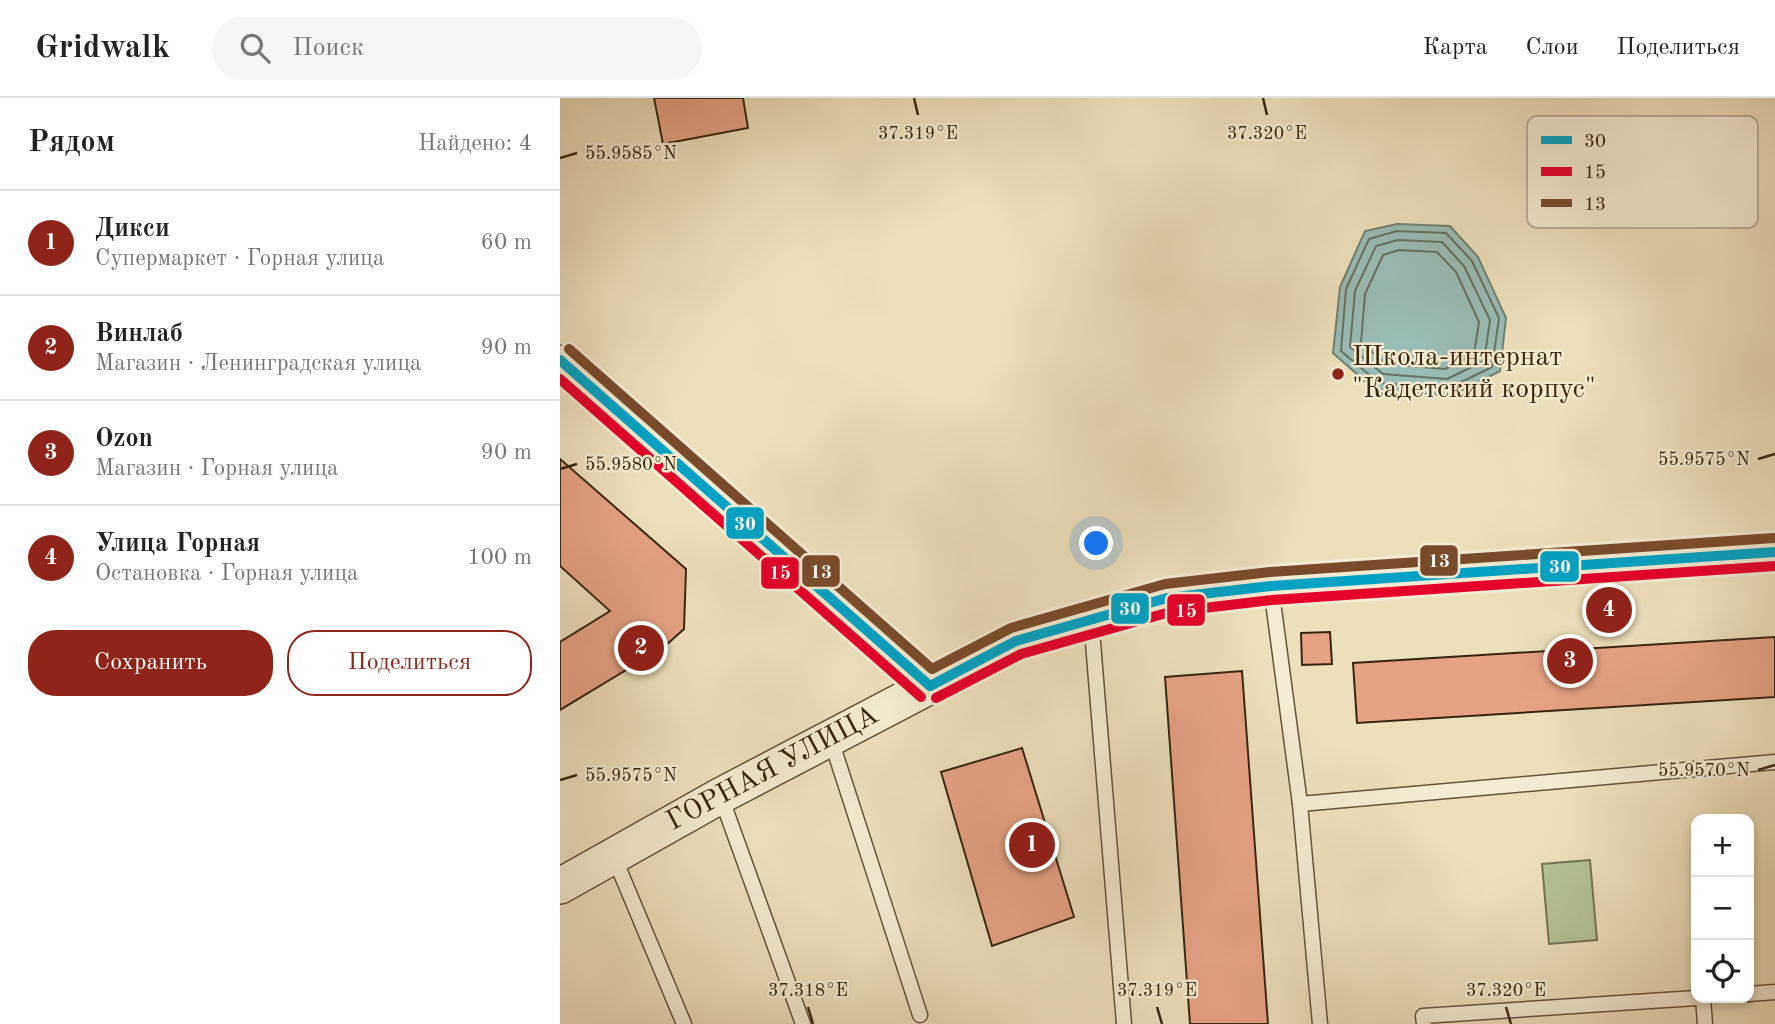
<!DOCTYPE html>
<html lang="ru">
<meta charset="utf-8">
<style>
:root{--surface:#fff;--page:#f6f6f6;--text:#222;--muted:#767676;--line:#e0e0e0;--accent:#8f2418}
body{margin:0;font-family:"Old Standard TT",serif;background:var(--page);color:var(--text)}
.controls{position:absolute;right:21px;bottom:21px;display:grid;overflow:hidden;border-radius:14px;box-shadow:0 4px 10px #0003}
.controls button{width:63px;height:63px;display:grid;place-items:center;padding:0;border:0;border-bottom:2px solid var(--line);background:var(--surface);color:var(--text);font:35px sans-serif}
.you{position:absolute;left:537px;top:446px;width:24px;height:24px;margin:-18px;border:5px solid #fff;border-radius:50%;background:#1a73e8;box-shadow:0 0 0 10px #1a73e833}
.badge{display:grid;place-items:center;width:46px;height:46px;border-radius:50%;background:var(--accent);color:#fff;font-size:23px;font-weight:700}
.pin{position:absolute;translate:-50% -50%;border:4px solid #fff;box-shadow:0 2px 7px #0006}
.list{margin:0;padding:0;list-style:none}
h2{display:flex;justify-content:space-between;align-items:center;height:91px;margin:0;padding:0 28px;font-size:30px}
h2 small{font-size:23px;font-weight:400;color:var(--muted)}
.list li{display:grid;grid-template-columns:46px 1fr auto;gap:21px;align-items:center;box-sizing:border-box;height:105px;padding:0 28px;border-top:2px solid var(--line)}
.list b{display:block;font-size:26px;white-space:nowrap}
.list p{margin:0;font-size:23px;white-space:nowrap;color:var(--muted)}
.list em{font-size:23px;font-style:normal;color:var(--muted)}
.actions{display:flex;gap:14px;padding:21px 28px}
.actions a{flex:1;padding:16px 0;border:2px solid var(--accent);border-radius:28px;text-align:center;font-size:24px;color:var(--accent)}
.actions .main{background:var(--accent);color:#fff}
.icon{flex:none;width:38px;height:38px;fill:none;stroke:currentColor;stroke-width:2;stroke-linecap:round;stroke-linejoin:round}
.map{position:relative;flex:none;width:1215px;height:926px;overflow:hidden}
header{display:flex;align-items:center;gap:42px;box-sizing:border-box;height:98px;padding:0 35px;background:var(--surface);border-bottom:2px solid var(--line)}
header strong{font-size:33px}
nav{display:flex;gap:38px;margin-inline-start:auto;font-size:24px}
.search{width:490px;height:63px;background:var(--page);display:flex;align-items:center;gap:18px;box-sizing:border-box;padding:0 24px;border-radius:38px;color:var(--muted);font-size:26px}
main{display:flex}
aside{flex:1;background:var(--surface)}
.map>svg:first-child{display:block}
</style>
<header>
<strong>Gridwalk</strong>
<div class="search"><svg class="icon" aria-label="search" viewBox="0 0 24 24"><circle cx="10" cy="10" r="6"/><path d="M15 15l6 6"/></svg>Поиск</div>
<nav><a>Карта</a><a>Слои</a><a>Поделиться</a></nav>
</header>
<main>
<aside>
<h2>Рядом<small>Найдено: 4</small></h2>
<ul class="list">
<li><span class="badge">1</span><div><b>Дикси</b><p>Супермаркет · Горная улица</p></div><em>60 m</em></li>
<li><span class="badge">2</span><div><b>Винлаб</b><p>Магазин · Ленинградская улица</p></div><em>90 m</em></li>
<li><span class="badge">3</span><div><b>Ozon</b><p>Магазин · Горная улица</p></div><em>90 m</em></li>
<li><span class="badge">4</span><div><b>Улица Горная</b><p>Остановка · Горная улица</p></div><em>100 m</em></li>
</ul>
<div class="actions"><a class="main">Сохранить</a><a>Поделиться</a></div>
</aside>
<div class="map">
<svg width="1215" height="926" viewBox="0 0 1215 926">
<rect width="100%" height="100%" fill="#ece0bb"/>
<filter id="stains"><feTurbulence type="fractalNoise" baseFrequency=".00286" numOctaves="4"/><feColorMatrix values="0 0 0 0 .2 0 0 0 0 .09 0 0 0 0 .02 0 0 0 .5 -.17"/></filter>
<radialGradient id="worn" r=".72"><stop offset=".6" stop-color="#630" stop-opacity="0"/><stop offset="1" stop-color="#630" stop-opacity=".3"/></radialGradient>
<path fill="#b3c394" stroke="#757451" stroke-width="2" d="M1030,762L1037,842L989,846L982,766Z"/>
<path fill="#9abcb6" stroke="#728073" stroke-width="2" d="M837,126L890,128L918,159L946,220L940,273L891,298L815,292L773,255L780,189L805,133Z"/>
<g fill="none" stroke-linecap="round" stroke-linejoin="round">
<g stroke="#687162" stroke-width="2">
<path d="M837,133L886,135L912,163L939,220L932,269L889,290L819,285L781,253L786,191L809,141Z"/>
<path d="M838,142L882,144L904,168L930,222L924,263L887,281L823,276L790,249L795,193L816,148Z"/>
<path d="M839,152L877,154L896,174L919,224L914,256L885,271L827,266L801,245L805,196L823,157Z"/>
</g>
</g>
<g fill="#e6a283" stroke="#37260e" stroke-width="2">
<path d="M94,0H183L188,30L103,46Z"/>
<path d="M0,361L126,471L124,531L104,549L0,612V544L50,513L0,468Z"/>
<path d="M770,534L772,566L742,567L741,535Z"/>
<path d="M1215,539V599L797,625L793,565Z"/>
<path d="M682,573L708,926H630L605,579Z"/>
<path d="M462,650L514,819L432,848L381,674Z"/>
</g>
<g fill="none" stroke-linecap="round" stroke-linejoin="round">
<g stroke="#645439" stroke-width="17">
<g id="service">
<path d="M711,489L740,706L760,926"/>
<path d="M531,520L564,926"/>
<path d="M271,642L360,917"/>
<path d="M161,699L243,926"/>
<path d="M740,706L1215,664"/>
<path d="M54,759L124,926"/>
<path d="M1189,896L1215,894"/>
<path d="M1143,900L1145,926"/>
<path d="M864,926L863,918L1136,900"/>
</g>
</g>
<g stroke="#645439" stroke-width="31">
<path id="minor" d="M0,262L370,588"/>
</g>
<g stroke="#645439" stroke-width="38">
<path id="tertiary" d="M0,788L160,698L456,543L531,520L607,500L711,488L1215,454"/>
</g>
<use href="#service" stroke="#f3ebd3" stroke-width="14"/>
<use href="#minor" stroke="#f3ebd3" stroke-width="28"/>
<use href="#tertiary" stroke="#f3ebd3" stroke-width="35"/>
<g stroke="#f3ebd3" stroke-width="16">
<g id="bus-1">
<path d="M0,262L370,588"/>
<path d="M370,588L456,543L607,500L711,488L1215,454"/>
</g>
</g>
<g stroke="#f3ebd3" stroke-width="16">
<g id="bus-2">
<path d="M0,281L361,599"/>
<path d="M376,600L461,556L610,514L712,502L1215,468"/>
</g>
</g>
<g stroke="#f3ebd3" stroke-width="16">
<path id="bus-3" d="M9,251L372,571L451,530L605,486L710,474L1214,440"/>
</g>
<use href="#bus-1" stroke="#03a2c4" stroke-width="10"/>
<use href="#bus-2" stroke="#e4002b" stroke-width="10"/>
<use href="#bus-3" stroke="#7a4b2a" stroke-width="10"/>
</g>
<path fill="none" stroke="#37260e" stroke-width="2.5" d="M354,0L358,17M703,0L707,17M0,60L17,55M1198,361L1215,356M0,371L17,366M1198,672L1215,667M0,682L17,677M248,909L253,926M597,909L602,926M946,909L951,926"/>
<circle fill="#8f2418" stroke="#f3ebd3" stroke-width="2.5" cx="778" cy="276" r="7"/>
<g text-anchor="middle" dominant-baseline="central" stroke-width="5" stroke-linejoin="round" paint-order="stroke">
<g font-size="28" fill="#37260e" stroke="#f3ebd3" text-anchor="start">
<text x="792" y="260">Школа-интернат<tspan x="792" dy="32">"Кадетский корпус"</tspan></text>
</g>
<g font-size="28" fill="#37260e" stroke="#f3ebd3">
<text transform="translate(213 671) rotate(-28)">ГОРНАЯ УЛИЦА</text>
</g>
</g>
<rect x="967" y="18" width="231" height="112" rx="10" fill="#f3ebd3" stroke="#bbb098" stroke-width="2"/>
<rect x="981" y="38" width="31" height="8" fill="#03a2c4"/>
<rect x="981" y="69" width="31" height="9" fill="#e4002b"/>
<rect x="981" y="101" width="31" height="8" fill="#7a4b2a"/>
<g font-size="19" fill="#37260e">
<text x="1024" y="49">30</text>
<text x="1024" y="80">15</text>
<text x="1024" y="112">13</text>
</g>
<g font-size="18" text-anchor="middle" fill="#37260e" stroke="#f3ebd3" stroke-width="5" stroke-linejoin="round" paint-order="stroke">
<text x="358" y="41">37.319°E</text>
<text x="707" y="41">37.320°E</text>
<text x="71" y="61">55.9585°N</text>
<text x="1144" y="367">55.9575°N</text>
<text x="71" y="372">55.9580°N</text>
<text x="1144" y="678">55.9570°N</text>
<text x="71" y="683">55.9575°N</text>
<text x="248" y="898">37.318°E</text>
<text x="597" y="898">37.319°E</text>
<text x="946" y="898">37.320°E</text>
</g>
<g stroke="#f3ebd3" stroke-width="2.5">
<rect x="165" y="408" width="40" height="34" rx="7" fill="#03a2c4"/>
<rect x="859" y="446" width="40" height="33" rx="7" fill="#7a4b2a"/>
<rect x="979" y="452" width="41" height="33" rx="7" fill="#03a2c4"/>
<rect x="241" y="456" width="40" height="34" rx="7" fill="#7a4b2a"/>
<rect x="200" y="458" width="40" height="34" rx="7" fill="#e4002b"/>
<rect x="550" y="494" width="40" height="33" rx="7" fill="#03a2c4"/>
<rect x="606" y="495" width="40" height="34" rx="7" fill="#e4002b"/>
</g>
<g font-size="19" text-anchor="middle" font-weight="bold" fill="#fff">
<text x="185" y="432">30</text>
<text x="879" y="469">13</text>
<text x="1000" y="475">30</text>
<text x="261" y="480">13</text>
<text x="220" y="481">15</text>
<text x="570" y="517">30</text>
<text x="626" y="519">15</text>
</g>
<rect width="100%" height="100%" filter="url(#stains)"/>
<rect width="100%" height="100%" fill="url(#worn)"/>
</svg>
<div class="controls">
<button>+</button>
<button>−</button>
<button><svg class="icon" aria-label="locate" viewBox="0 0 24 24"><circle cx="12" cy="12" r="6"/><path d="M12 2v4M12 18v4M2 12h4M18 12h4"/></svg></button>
</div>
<div class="you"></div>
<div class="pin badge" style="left:472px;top:747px">1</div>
<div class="pin badge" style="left:81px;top:550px">2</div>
<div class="pin badge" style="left:1010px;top:563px">3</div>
<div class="pin badge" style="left:1049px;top:512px">4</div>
</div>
</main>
